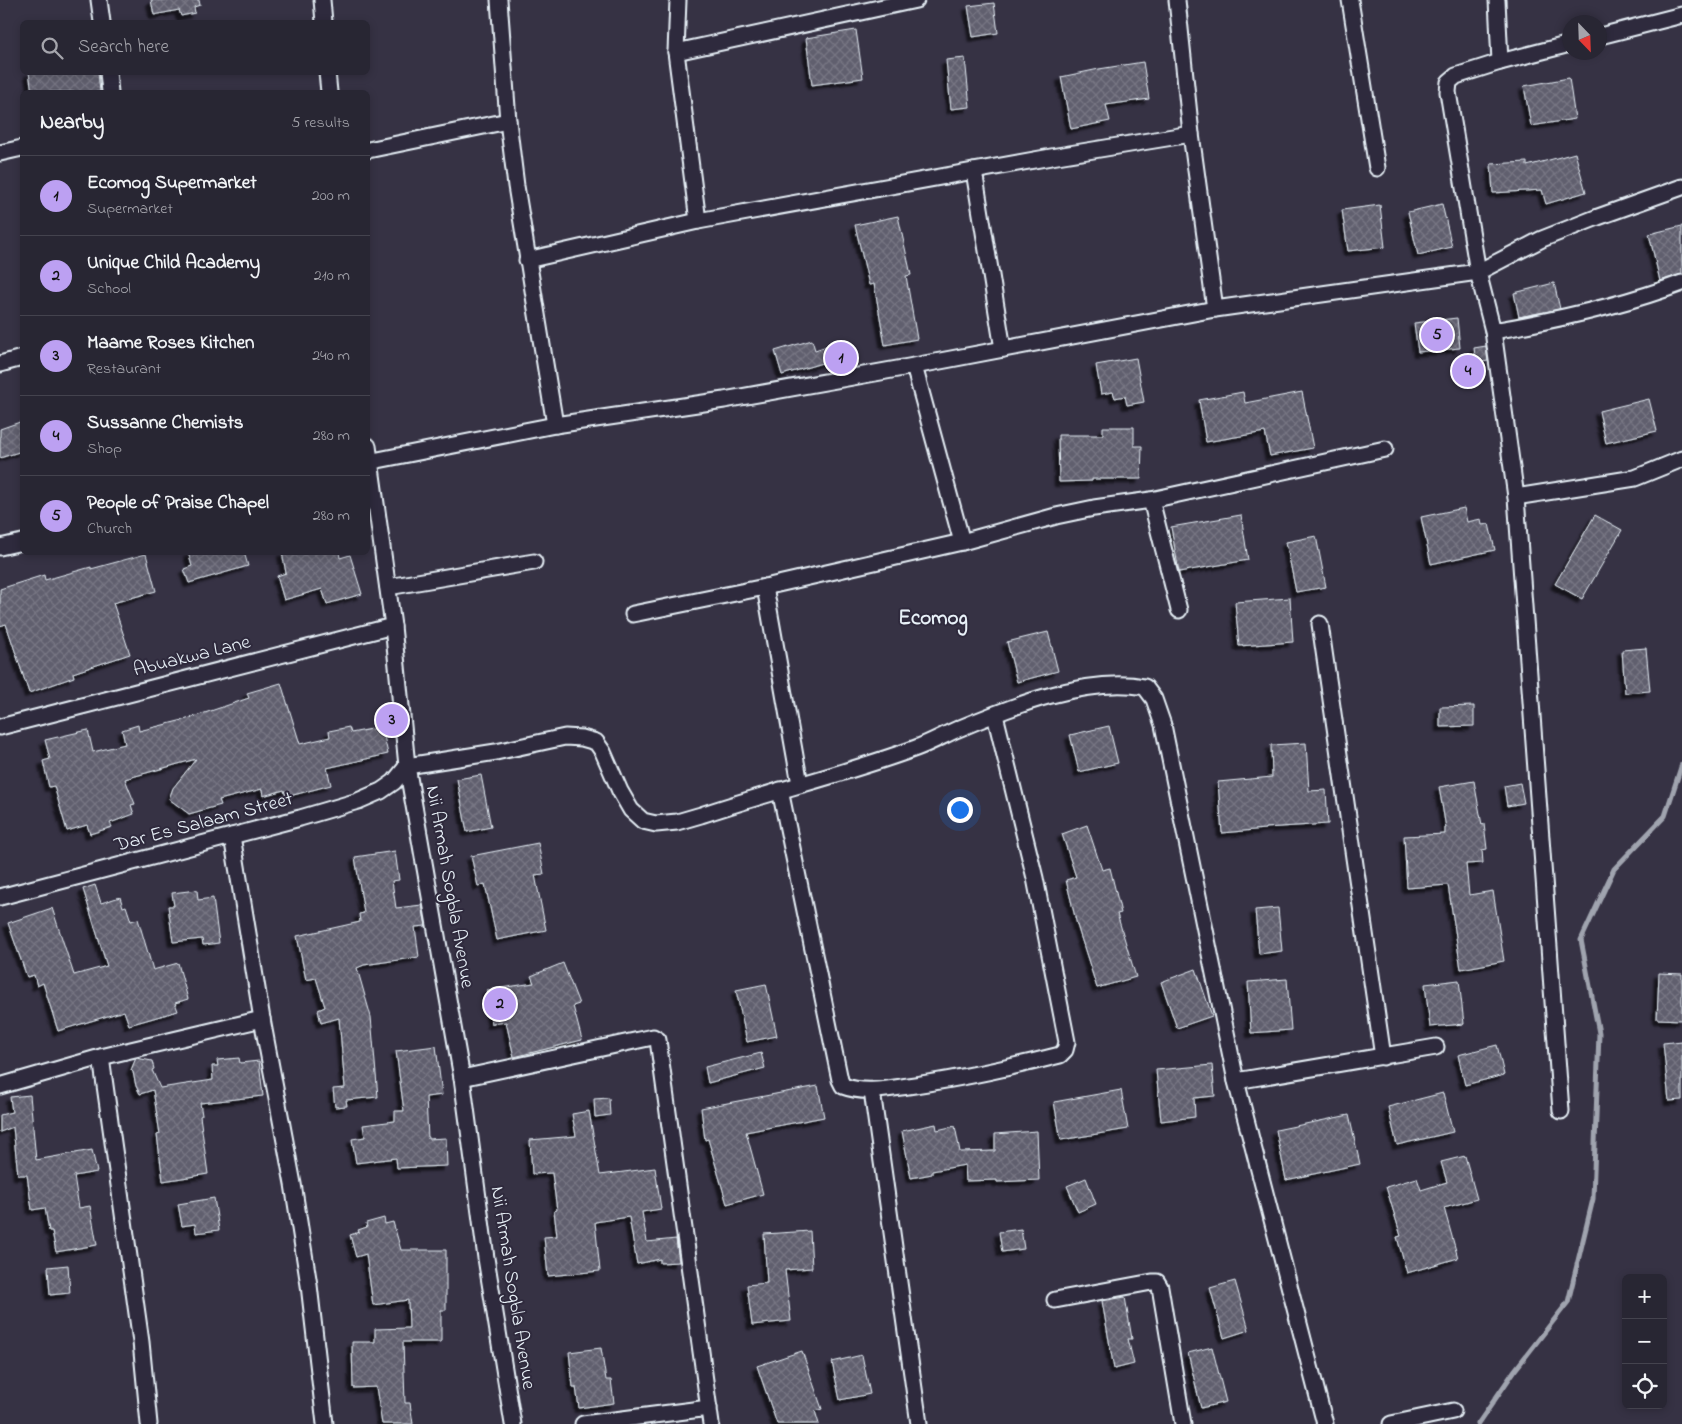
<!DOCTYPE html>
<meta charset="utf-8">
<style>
:root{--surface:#282633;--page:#302e3b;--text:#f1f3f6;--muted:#a5a5ac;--line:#44434e;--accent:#bca0f2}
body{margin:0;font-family:"Indie Flower",sans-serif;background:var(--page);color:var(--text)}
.controls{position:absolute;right:15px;bottom:15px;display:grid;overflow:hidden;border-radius:8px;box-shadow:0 2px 8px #0003}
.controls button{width:45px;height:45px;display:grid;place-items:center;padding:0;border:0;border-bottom:1px solid var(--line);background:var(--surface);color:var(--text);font:25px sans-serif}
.compass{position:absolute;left:1562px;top:15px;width:45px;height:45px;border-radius:50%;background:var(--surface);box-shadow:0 2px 8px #0003;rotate:157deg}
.you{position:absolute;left:959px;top:809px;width:18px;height:18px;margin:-12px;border:4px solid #fff;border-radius:50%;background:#1a73e8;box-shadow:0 0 0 8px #1a73e833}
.badge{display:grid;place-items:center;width:32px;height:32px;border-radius:50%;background:var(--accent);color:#111;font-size:16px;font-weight:700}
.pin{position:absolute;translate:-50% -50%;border:2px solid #fff;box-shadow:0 1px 5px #0006}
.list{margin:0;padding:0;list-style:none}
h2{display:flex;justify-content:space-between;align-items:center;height:65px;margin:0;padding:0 20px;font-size:21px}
h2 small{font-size:16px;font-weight:400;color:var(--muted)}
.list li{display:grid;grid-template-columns:32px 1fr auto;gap:15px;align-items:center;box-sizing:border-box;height:80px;padding:0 20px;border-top:1px solid var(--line)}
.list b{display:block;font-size:19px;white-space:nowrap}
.list p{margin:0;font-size:16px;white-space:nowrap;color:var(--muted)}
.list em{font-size:16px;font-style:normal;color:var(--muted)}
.icon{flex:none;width:28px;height:28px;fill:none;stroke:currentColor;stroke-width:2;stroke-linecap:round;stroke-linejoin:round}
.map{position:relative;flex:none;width:1682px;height:1424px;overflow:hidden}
.search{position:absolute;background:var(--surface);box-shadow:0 2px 8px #0003;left:20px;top:20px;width:350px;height:55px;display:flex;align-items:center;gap:12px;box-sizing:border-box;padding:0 18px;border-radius:8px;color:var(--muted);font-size:19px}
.panel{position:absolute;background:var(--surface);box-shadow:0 2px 8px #0003;left:20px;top:90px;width:350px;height:465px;border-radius:8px}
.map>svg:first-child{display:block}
</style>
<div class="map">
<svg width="1682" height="1424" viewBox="0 0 1682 1424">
<defs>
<pattern id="building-cross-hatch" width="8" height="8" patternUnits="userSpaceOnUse" patternTransform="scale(1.25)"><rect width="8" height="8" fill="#605e6e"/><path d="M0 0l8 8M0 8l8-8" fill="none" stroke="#777683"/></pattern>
<filter id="shadow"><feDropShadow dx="-4.5" dy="4.5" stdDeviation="1" flood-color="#0009"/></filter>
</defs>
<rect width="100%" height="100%" fill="#363244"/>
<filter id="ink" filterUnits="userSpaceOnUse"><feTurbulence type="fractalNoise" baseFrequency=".02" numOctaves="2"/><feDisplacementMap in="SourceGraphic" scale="10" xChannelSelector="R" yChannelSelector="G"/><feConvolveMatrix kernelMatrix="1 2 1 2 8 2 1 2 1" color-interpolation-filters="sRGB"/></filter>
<g filter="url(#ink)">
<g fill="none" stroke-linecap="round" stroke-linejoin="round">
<path stroke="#a0a4af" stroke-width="5" d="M1478,1424L1515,1370L1568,1302L1593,1199L1599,1033L1581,940L1614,869L1665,816L1682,764"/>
</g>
<g fill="url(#building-cross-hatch)" stroke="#e8f1f8" filter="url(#shadow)">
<path d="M151,0H199L200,5L194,7L195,13L181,16L179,10L154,15Z"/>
<path d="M994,3L998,33L973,37L968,6Z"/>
<path d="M856,30L863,78L812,85L806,38Z"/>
<path d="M965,58L970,107L951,109L946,60Z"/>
<path d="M1143,62L1149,99L1106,105L1110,121L1071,129L1061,77L1099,69Z"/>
<path d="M29,72H98L100,92H32Z"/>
<path d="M1569,78L1575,119L1531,126L1524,86Z"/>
<path d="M1575,153L1586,192L1546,204L1542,190L1493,193L1491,164L1527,162V166Z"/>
<path d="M1442,204L1452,247L1418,255L1408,212Z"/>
<path d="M1380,205L1385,247L1348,251L1342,210Z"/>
<path d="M898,216L911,275L906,276L917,339L885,345L874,284L869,285L855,225Z"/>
<path d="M1682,226V274L1660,281L1649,234Z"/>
<path d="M1554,283L1560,309L1519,317L1514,293Z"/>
<path d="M1457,318L1460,348L1418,352L1414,323Z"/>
<path d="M812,340L815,350L845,340L851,357L833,363L832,360L782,375L775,351Z"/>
<path d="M1486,346L1488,361L1476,363L1474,348Z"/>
<path d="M1136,358L1144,402L1127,405L1125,396L1115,398L1113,392L1101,394L1096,365Z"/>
<path d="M1243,392L1245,403L1302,392L1313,448L1270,456L1265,432L1206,442L1199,400Z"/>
<path d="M1649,399L1657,431L1606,443L1599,411Z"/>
<path d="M20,422L22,429V451L0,458V429Z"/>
<path d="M1103,427H1134V446H1142L1141,479H1092V481L1059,482L1058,435H1103Z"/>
<path d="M1464,508L1467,522L1481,519L1482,525L1489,524L1495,550L1431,564L1421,517Z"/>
<path d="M1241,515L1248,560L1179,572L1171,527Z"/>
<path d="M1595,515L1622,530L1582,599L1555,584Z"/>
<path d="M1316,536L1326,587L1296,592L1286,542Z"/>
<path d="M188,552H244L248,566L189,583L184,569L192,566Z"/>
<path d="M282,552H339L340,558L350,555L362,594L327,604L322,589L284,600L277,576L286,573Z"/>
<path d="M146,554L156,591L113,603L130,654L73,673L74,677L29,693L6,624L0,626V589L44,575L45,580L91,567V569Z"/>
<path d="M1290,598L1293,642L1239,646L1235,602Z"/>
<path d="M1048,632L1058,671L1017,682L1007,642Z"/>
<path d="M1646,648L1650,691L1625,693L1622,650Z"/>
<path d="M281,683L300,744L330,737L329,731L349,727L351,733L382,727L388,754L327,768L331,785L286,797L284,790L263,796L262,789L219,800L221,805L189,814L169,799L173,788L196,759L125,779L135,804L131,805L134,814L110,823L112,827L90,834L87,825L67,831L54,786L49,787L43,761L50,759L45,740L88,730L93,752L125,744L122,730L138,725L139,731L187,719L249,698L247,693Z"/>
<path d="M1474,706V726L1440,727V707Z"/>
<path d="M1109,726L1118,763L1079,772L1070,735Z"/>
<path d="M1306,743L1309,791L1326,790L1328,824L1265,828V829L1222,833L1218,782L1272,777L1271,745Z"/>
<path d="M481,775L491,827L467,832L457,779Z"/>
<path d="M1474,781L1482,825L1484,824L1487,849L1482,850L1483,863L1466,864L1469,895L1493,891L1504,961L1461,969L1448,885L1407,888L1404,836L1445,834V828H1446L1439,787Z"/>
<path d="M1520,783L1524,803L1507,806L1504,786Z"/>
<path d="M1087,825L1102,870L1110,868L1121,913L1117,914L1136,977L1097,988L1077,925L1066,880L1076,877L1062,834Z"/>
<path d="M538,843L544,874L535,875L546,930L497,940L485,884L478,886L471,856Z"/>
<path d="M395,851L399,880L392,881L396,908L422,905L426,926L415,927L419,957L364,965L357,968L371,1017L378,1097L346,1100L347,1106L335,1107L333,1089L345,1088L339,1018L321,1023L318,1010L325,1007L316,978L306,980L297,936L360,922L359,914L364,913L355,857Z"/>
<path d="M95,885L101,903L120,897L123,907L126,906L131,921L138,919L153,970L178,963L188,999L175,1003L178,1011L129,1025L124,1011L58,1031L43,983L37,986L34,975L27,977L8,923L52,908L74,975L107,966L83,889Z"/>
<path d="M197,890L198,900L213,898L219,943L203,945L202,939L173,942L168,906H174L172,893Z"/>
<path d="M1278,908L1282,951L1259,954L1255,910Z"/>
<path d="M563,963L579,1004L573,1006L582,1040L514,1057L506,1022L492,1024L487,990L534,983L531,976Z"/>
<path d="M1196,969L1212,1016L1177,1028L1161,982Z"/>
<path d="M1659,973L1682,974V1020L1657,1019Z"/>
<path d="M1287,979L1291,1030L1251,1033L1248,982Z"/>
<path d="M1459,980L1464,1024L1430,1027L1425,984Z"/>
<path d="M766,984L777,1036L747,1042L736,990Z"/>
<path d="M1682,1041V1100L1669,1101L1663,1043Z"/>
<path d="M1497,1045L1504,1075L1465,1085L1458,1055Z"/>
<path d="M436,1046L442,1095L426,1097L428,1139L446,1138L447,1166L397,1168L396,1158L356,1163L352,1139L365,1137L363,1125L395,1121V1111H404L396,1051Z"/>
<path d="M761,1053L765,1068L708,1083L705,1067Z"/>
<path d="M136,1058L152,1061L154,1069L152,1070L160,1088L213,1080L212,1066H218L217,1060L239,1058L240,1063L259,1061L263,1096L200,1103L202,1115L200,1116L208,1174L163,1181L157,1135L160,1134L153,1090L140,1094L136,1086L133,1072L131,1070Z"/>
<path d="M1212,1065L1215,1096L1194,1098L1195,1117L1161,1121L1156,1070Z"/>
<path d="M818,1086L824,1117L746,1132L763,1194L727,1204L708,1139L705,1140L701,1108Z"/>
<path d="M1121,1090L1128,1129L1061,1140L1054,1102Z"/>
<path d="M1443,1093L1453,1132L1397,1145L1388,1107Z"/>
<path d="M30,1095L36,1160L92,1150L97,1172L74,1176L79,1208L90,1206L97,1245L56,1252L52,1231H49L45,1208L32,1210L27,1175H18L13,1127L0,1132V1115L12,1112L10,1097Z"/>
<path d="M609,1098L610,1115L595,1117L594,1099Z"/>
<path d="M589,1111L600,1175L655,1168L661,1209L642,1212L647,1242L676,1239L679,1262L660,1263V1259L637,1264L629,1217L595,1222L600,1271L548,1276L544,1237L557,1236L554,1211L557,1210L552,1173L532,1174L530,1140L576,1136L572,1114Z"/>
<path d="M1349,1115L1360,1164L1286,1180L1276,1130Z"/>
<path d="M936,1124L937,1130L955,1126L960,1152L995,1151V1134L1037,1131L1039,1180L997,1182V1180L966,1181L965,1165L932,1171V1174L911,1178L902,1131Z"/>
<path d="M1465,1156L1477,1199L1444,1208L1458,1258L1407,1273L1397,1237L1401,1236L1386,1187L1417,1178L1421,1190L1447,1182L1441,1162Z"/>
<path d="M1086,1178L1096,1204L1078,1212L1067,1186Z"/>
<path d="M214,1198L219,1230L196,1233L195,1224L182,1226L178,1204Z"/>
<path d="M384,1218L385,1224L393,1222L401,1250H446V1310H441V1342H403L405,1403H410L413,1424H382L376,1387L353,1388L352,1342H375V1329L409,1328L408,1300L373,1305L366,1254L356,1257L350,1235L359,1232L358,1230L367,1227L366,1223Z"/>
<path d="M1021,1229L1024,1249L1002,1252L999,1232Z"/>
<path d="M810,1231L812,1268L785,1270L791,1321L752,1325L747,1285L767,1283L764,1234Z"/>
<path d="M68,1265L70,1293L50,1295L48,1267Z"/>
<path d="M1235,1281L1249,1330L1224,1338L1210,1288Z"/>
<path d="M1125,1297L1132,1339H1128L1134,1364L1114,1369L1102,1301Z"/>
<path d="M1212,1347L1226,1402L1201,1408L1188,1353Z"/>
<path d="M601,1348L606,1380H611L614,1403L579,1408L576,1387H573L569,1352Z"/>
<path d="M802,1351L822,1409L815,1411L819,1424H777L757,1366Z"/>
<path d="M862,1355L870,1394L840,1400L832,1362Z"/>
</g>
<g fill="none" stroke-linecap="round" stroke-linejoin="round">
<g stroke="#e8f1f8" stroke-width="19">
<g id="minor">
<path d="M99,0L102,22"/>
<path d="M322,0L324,22"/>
<path d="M499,0L508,121L516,186L555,425"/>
<path d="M678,0L676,52L698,221"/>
<path d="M1177,0L1191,134L1215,309"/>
<path d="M1350,0L1377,168"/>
<path d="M1497,0L1500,62"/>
<path d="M1600,36L1682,15"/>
<path d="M676,52L916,0"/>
<path d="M108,72L110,92"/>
<path d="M327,72L329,92"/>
<path d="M368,150L508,121"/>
<path d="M0,153L22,148"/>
<path d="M974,171L1003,349"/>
<path d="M527,260L698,221L1051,157L1191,134"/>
<path d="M1493,331C1557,320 1621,306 1682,283"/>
<path d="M0,364L22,358"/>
<path d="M914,366L962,542"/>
<path d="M368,446L393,626L407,766L462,1078L486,1258L513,1424"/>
<path d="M368,462L555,425L724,400L914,366L1215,309L1478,272L1542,239L1598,217L1682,187"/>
<path d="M1516,497L1635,478L1682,459"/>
<path d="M1151,500L1179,610"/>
<path d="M0,547L22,542"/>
<path d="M388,587L534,562"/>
<path d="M765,587L800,784"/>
<path d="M633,614L765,587L962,542L1056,516L1094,508L1151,500L1385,449"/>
<path d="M1320,624L1383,1057"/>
<path d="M0,727L393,626"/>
<path d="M780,790L840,1080L843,1086C864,1094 887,1089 908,1086C960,1079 1009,1068 1060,1055L1065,1050L1067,1042L1035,878L995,715"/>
<path d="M232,836L262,1019L293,1184L309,1285L325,1424"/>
<path d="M0,897L300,818L358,801L381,791L394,782L407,766L496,752L565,737L582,738L596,742L603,752L620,791L631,810L643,821L656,824L677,822L701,815C772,791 846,774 916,748C930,743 944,735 958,729C1010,707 1087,676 1145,687L1154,699L1163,725L1236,1081L1325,1424"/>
<path d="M101,1057L141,1342L149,1424"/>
<path d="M462,1078L653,1037L658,1040L711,1424"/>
<path d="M1236,1081L1436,1047"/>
<path d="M0,1086L101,1057L262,1019"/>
<path d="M872,1091L919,1424"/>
<path d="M1561,1111L1516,497L1493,331L1478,272L1448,92L1449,82L1456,76L1500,62L1570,44"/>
<path d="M1055,1300L1152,1282H1157L1160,1287L1183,1424"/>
<path d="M583,1424L709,1408"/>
<path d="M1391,1424L1453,1411"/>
</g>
</g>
<use href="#minor" stroke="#2f2a3d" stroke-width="15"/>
</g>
</g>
<g text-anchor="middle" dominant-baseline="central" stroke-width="4" stroke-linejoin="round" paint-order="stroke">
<g font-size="20" fill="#e8f1f8" stroke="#2f2a3d">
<text transform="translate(192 657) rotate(-14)">Abuakwa Lane</text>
<text transform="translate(204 823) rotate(-15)">Dar Es Salaam Street</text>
<text transform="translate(449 887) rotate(80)">Nii Armah Sogbla Avenue</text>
<text transform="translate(512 1288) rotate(81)">Nii Armah Sogbla Avenue</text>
</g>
<g font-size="21" font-weight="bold" fill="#e8f1f8" stroke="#2f2a3d">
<text x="933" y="619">Ecomog</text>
</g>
</g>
</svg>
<div class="controls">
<button>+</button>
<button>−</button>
<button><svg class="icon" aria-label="locate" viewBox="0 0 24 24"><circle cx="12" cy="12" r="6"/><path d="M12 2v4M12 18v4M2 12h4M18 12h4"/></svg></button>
</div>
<svg class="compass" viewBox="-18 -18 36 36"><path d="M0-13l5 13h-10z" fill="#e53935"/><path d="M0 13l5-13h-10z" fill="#a5a5ac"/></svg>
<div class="you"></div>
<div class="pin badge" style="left:841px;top:358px">1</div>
<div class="pin badge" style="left:500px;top:1004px">2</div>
<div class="pin badge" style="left:392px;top:720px">3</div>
<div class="pin badge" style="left:1468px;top:371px">4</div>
<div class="pin badge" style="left:1437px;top:335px">5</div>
<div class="search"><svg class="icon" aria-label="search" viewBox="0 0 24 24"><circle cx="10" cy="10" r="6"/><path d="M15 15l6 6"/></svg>Search here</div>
<section class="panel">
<h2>Nearby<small>5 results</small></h2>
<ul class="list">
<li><span class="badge">1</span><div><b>Ecomog Supermarket</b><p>Supermarket</p></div><em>200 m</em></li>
<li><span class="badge">2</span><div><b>Unique Child Academy</b><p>School</p></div><em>210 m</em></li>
<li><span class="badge">3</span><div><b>Maame Roses Kitchen</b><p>Restaurant</p></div><em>240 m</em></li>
<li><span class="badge">4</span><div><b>Sussanne Chemists</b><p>Shop</p></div><em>280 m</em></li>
<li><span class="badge">5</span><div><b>People of Praise Chapel</b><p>Church</p></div><em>280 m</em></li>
</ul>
</section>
</div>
